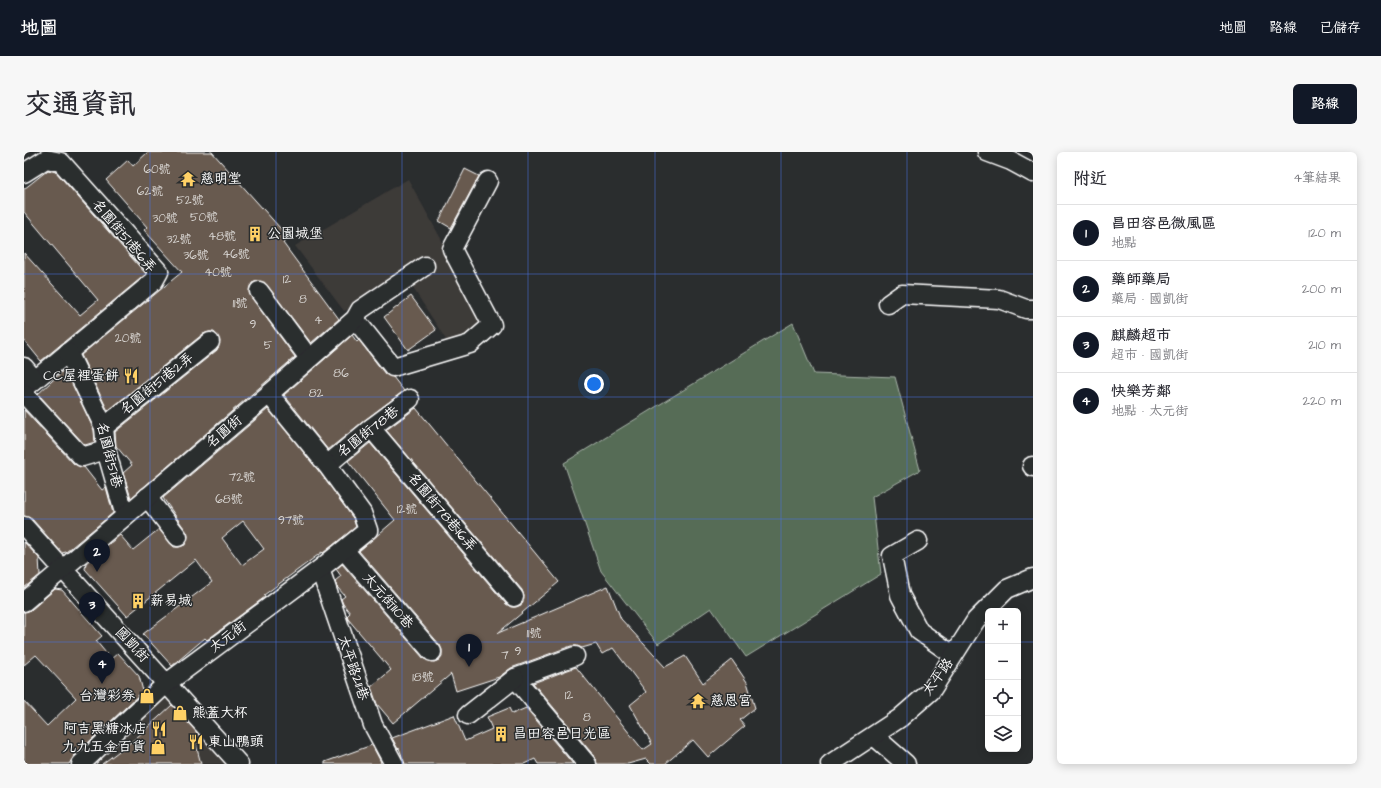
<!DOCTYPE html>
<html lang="zh-TW">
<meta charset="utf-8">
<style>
:root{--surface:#fff;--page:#f7f7f7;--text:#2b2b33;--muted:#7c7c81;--line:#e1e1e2;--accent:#111827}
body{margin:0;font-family:"Architects Daughter","LXGW WenKai TC",sans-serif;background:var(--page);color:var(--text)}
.controls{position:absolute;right:12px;bottom:12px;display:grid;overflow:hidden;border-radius:6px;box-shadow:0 2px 10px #0003}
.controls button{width:36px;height:36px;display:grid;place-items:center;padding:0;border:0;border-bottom:1px solid var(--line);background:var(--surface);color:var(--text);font:20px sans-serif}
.you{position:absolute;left:570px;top:232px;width:14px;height:14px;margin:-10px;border:3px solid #fff;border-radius:50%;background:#1a73e8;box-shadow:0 0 0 6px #1a73e833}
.badge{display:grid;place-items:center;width:26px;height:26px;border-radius:50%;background:var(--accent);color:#fff;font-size:13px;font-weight:700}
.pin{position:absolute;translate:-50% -33px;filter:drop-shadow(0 1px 2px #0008)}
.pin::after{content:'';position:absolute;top:21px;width:14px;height:12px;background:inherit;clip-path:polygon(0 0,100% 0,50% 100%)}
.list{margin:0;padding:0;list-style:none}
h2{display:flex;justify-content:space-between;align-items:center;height:52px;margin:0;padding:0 16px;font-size:17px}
h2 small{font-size:13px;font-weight:400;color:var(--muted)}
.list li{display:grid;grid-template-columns:26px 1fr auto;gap:12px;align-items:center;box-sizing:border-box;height:56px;padding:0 16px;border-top:1px solid var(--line)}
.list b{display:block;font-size:15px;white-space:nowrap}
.list p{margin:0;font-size:13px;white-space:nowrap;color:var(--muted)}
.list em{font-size:13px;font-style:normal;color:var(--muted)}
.icon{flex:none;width:22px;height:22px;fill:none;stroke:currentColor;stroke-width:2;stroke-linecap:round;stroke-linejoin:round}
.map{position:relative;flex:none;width:1009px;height:612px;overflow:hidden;border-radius:6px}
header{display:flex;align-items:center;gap:24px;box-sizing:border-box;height:56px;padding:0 20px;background:var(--accent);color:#fff}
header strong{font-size:19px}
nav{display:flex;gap:22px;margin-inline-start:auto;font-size:14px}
.intro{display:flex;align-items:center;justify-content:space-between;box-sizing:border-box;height:96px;padding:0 24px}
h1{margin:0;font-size:28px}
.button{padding:10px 18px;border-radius:6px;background:var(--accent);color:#fff;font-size:14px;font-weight:700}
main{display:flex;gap:24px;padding:0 24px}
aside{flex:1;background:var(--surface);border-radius:6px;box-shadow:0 2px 10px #0003}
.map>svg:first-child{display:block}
</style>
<header>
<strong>地圖</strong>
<nav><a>地圖</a><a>路線</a><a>已儲存</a></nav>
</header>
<div class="intro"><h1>交通資訊</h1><a class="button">路線</a></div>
<main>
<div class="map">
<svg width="1009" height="612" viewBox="0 0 1009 612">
<rect width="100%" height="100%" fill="#2a2d2e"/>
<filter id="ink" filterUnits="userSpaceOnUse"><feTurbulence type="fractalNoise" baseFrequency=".025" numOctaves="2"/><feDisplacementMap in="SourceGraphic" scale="8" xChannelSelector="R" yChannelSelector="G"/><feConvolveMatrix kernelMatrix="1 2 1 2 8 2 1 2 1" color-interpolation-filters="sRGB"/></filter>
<g filter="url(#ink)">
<g fill="#3d3a38">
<path d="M384,27L463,170L426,194L387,133L320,159L271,94Z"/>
<path d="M147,542L206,612H69Z"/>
</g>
<path fill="#566c57" stroke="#aab6ab" d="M769,171L790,222L871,225L896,318L848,345L857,422L722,505L687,456L634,492L577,419L540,311Z"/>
<g fill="#685a4f" stroke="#fff" fill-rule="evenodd">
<path d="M124,0H188L265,86L259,91L315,167L287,191L243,133L234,129L228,131L225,140L227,145L271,205L107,346L99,321L108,313L92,294L91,280L193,198L196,189L190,180H185L179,182L84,259L57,203L158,120L120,78L123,75L82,28L104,8L109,14Z"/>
<path d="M441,17L455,24L427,76L415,69Z"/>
<path d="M24,18L32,20L122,122L17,209L0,188V101L56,163L74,148L0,60V37Z"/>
<path d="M387,144L412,178L384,198L360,165Z"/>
<path d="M328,183L333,190L335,188L361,222L369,225L380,239L341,268L304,298L260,243Z"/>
<path d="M41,217L70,278L71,290L61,293L14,242Z"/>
<path d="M392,256L535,430L474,481L584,434L597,467L641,515L661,504L679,531L708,508L723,530L731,556L716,568L721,574L684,605L669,588L641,612H627L622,607L604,612H573L571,605L509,531L552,515L619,598L628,592L606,553L622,540L589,496L578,502L572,492L558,496L553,494H547L487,516L475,525L432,539L427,522L369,571L353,552L347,535L367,518L324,467L323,464L326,461L319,452L317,447L321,444L313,435L311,429L317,424L312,417L318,412L400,507L410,510L415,508L418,504V498L416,493L335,399L371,368L324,309L346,291L482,452L487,455H492L497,453L500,444L498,438L362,278Z"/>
<path d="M244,257L295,319L329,366L332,375L299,401L298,400L240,443L241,445L183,488L181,486L148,514L119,482L188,430L172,408L103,464L61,417L62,411L96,383L109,398L135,377L150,395H155L161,393L164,384L162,379L139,346ZM219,369L240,397L218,413L198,386Z"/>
<path d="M0,258L50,312L60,315L78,338L82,335L89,361L42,400L38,401L8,367L0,364Z"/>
<path d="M0,390L15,406L16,423L0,436Z"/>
<path d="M31,437L38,438L78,484L72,489L87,507L94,501L115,524L119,539L50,604L45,612H0V549L23,574L52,546L12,503L0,513V460L7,458Z"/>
<path d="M148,553L179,587L172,593L177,612H78L111,587Z"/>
<path d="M485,556L488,562L502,556L549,612H514L511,607L500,612H381L375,596L374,597L368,586L430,563L441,589L468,577L463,565Z"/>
<path d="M348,593L357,610L355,612H301V610Z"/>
</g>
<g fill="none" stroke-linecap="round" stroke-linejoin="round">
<g stroke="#fff" stroke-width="21">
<g id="minor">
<path d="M963,0L987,9L1009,21"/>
<path d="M0,21L22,7L37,10L135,120L130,129L0,237"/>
<path d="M235,139L285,206"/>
<path d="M864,152L878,142L975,147L1002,157H1009"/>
<path d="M331,167L369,215L446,192L468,173L428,97L464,29"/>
<path d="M44,200L80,275L82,298L101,364"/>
<path d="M0,215L11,228"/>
<path d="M0,242L58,305L82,298"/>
<path d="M80,275L186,190"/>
<path d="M347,276L490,445"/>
<path d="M303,313L347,276L386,247"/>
<path d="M1008,314L1009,315"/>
<path d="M123,345L154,385"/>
<path d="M0,374L215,612"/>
<path d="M894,389L868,404L876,443L895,479L929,503"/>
<path d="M320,398L408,500"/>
<path d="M296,417L349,573L370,612"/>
<path d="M0,450L245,242L331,167L336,158L401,114"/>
<path d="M551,504L491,526L563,612"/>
<path d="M444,563L491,526"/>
<path d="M850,584L882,612"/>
<path d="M57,612L143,531L296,417L344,378L338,361L303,313L245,242"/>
<path d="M806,612L876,566L907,539L952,468L983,437L1009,426"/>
</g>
</g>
<use href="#minor" stroke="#2a2d2e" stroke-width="18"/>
</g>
</g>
<path fill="none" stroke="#4a71e0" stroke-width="1" stroke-opacity="0.55" d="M126,0V612M252,0V612M378,0V612M504,0V612M631,0V612M757,0V612M883,0V612M0,122H1009M0,245H1009M0,367H1009M0,490H964M994,490H1009"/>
<defs>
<g id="temple-bare" transform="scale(1.2)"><path d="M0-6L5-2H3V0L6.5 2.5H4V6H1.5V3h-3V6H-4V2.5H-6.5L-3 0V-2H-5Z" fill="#ffd166" stroke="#2a2d2e" stroke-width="2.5" paint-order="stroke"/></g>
<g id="building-bare" transform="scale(1.2)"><path d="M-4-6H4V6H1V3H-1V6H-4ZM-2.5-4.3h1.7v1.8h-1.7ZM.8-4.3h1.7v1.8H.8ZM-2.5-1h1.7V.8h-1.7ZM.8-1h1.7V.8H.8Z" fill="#ffd166" stroke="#2a2d2e" stroke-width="2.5" paint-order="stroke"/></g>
<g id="restaurant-bare" transform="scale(1.2)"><path d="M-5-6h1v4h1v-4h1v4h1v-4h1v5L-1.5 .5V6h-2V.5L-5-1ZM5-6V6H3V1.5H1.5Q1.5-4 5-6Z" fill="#ffd166" stroke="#2a2d2e" stroke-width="2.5" paint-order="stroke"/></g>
<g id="shop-bare" transform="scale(1.2)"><path d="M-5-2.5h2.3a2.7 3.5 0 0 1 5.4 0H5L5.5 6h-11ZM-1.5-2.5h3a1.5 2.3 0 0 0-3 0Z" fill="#ffd166" stroke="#2a2d2e" stroke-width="2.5" paint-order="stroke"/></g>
</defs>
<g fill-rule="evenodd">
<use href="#temple-bare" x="164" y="27"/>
<use href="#building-bare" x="231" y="82"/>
<use href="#restaurant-bare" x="107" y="224"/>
<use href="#building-bare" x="114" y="449"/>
<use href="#shop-bare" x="123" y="544"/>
<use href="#temple-bare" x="674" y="549"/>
<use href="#shop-bare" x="156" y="561"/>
<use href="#restaurant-bare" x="135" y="577"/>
<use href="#building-bare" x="477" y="582"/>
<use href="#restaurant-bare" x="172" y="590"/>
<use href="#shop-bare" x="134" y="595"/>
</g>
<g text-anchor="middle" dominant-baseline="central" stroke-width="3" stroke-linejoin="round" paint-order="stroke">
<g font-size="12" fill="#d9d6d3">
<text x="133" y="17">60號</text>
<text x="126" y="39">62號</text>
<text x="166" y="48">52號</text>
<text x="180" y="65">50號</text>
<text x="141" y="66">30號</text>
<text x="198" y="84">48號</text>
<text x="155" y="87">32號</text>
<text x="212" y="102">46號</text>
<text x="172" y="103">36號</text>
<text x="194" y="120">40號</text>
<text x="263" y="127">12</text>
<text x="279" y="147">8</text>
<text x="216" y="151">11號</text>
<text x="294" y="168">4</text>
<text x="229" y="172">9</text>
<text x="104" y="186">20號</text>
<text x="244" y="193">5</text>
<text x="317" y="221">86</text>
<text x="292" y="241">82</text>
<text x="218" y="325">72號</text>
<text x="205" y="347">68號</text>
<text x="383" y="357">12號</text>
<text x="267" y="368">97號</text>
<text x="510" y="481">11號</text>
<text x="494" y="499">9</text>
<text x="481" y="503">7</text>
<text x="399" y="525">18號</text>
<text x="545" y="543">12</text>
<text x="563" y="565">8</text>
</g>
<g font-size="14" fill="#fff" stroke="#2a2d2e" text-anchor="start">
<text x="176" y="27">慈明堂</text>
<text x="243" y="82">公園城堡</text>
<text x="95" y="224" text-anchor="end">CC屋裡蛋餅</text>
<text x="126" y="449">薪易城</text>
<text x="111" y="544" text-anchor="end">台灣彩券</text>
<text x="686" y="549">慈恩宮</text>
<text x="168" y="561">熊蓋大杯</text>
<text x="123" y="577" text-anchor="end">阿吉黑糖冰店</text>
<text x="489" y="582">昌田容邑日光區</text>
<text x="184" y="590">東山鴨頭</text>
<text x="122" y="595" text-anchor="end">九九五金百貨</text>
</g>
<g font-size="14" fill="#fff" stroke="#2a2d2e">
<text transform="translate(100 84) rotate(50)">名園街51巷6弄</text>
<text transform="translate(133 232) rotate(-39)">名園街51巷2弄</text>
<text transform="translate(200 280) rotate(-40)">名園街</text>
<text transform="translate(344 280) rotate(-38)">名園街78巷</text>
<text transform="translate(85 303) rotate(76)">名園街51巷</text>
<text transform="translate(418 360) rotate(50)">名園街78巷16弄</text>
<text transform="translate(364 449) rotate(49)">太元街110巷</text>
<text transform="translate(204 485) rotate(-37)">太元街</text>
<text transform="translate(108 493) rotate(47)">國凱街</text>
<text transform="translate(329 516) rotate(71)">太平路211巷</text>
<text transform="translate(914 525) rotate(-54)">太平路</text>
</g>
</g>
</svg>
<div class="controls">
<button>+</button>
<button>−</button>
<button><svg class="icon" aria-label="locate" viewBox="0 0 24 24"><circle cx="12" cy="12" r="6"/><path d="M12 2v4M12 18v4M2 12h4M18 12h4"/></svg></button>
<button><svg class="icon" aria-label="layers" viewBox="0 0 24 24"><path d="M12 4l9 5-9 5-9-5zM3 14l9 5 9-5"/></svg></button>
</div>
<div class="you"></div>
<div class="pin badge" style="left:445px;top:515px">1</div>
<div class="pin badge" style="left:73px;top:420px">2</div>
<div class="pin badge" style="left:68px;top:473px">3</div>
<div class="pin badge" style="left:78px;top:532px">4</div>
</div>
<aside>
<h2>附近<small>4筆結果</small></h2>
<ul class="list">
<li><span class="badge">1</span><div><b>昌田容邑微風區</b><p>地點</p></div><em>120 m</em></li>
<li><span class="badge">2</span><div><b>藥師藥局</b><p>藥局 · 國凱街</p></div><em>200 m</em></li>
<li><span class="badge">3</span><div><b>麒麟超市</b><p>超市 · 國凱街</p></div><em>210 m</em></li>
<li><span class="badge">4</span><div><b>快樂芳鄰</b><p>地點 · 太元街</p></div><em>220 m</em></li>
</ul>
</aside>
</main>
